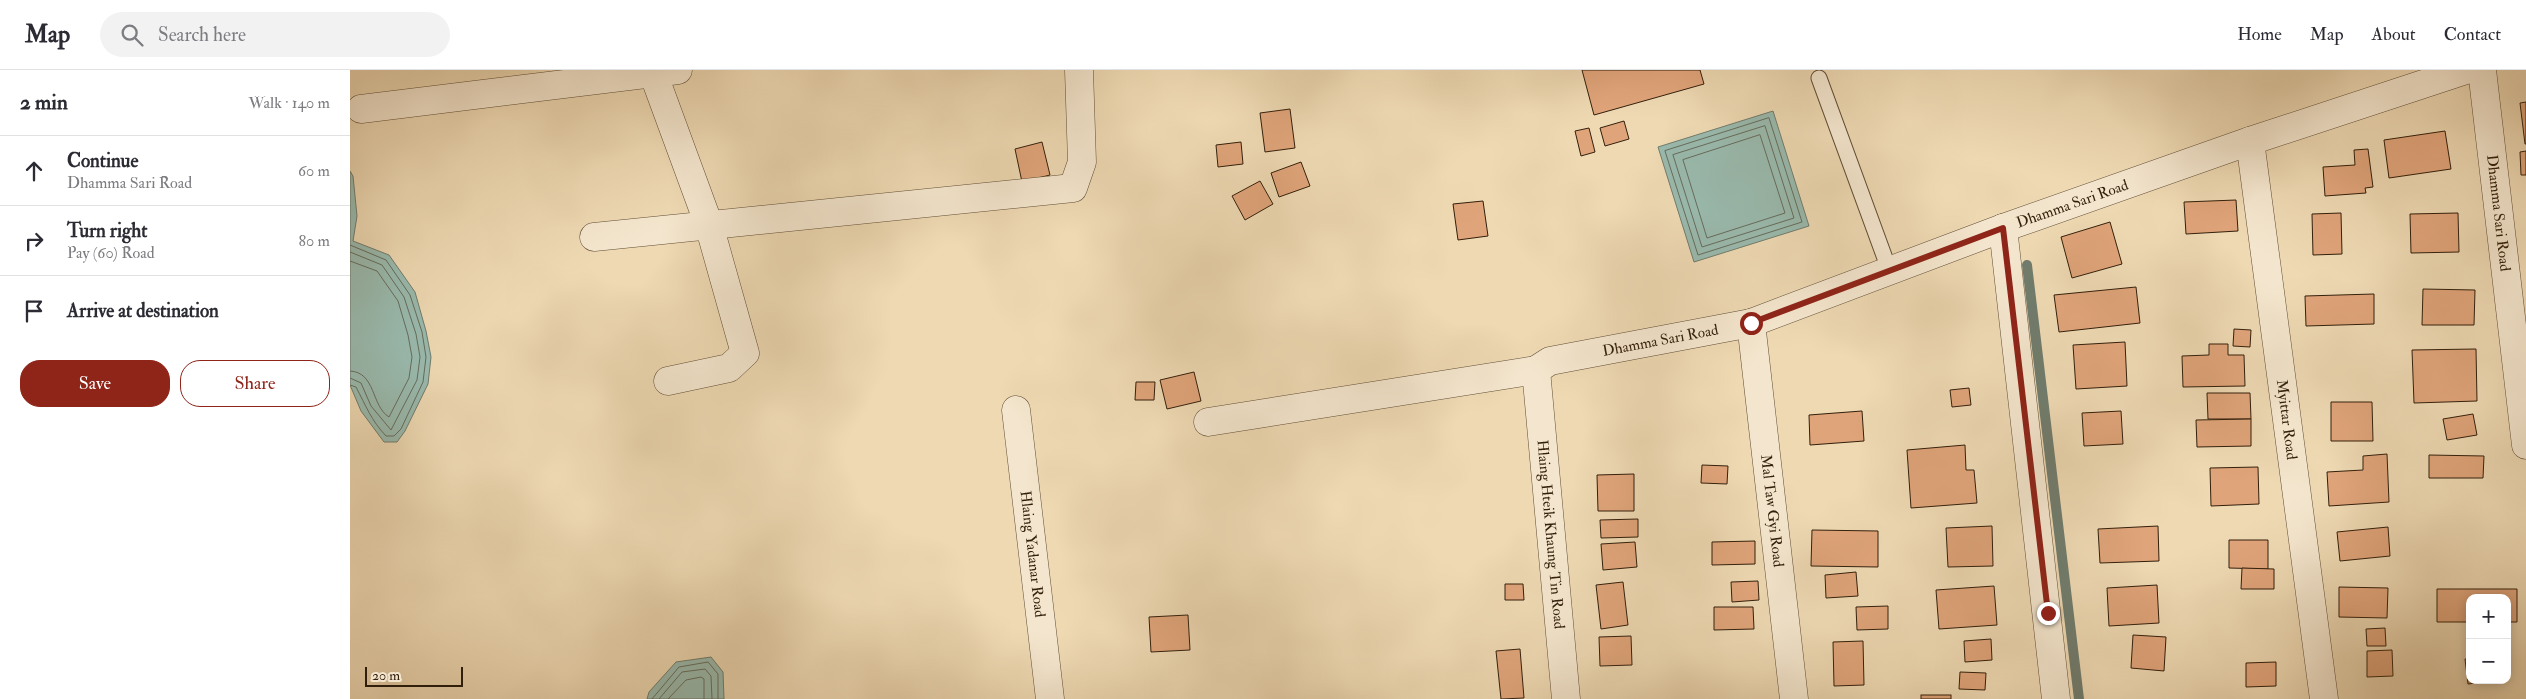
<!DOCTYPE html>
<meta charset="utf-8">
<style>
:root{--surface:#fff;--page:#f2f2f3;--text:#2b2b33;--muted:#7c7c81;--line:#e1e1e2;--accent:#8f2418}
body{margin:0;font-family:"IM FELL Double Pica",serif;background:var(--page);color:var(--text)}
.controls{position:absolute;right:15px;bottom:15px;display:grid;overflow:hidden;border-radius:10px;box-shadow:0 2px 12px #0003}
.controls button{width:45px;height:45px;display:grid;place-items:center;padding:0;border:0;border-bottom:1px solid var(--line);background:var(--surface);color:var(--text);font:25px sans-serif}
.scale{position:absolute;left:15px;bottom:12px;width:98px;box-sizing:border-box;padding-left:5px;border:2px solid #321f0b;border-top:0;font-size:14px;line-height:18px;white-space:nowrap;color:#321f0b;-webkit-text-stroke:4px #f4e6ce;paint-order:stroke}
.stop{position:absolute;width:15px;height:15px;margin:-11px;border:4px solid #8f2418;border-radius:50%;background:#fff}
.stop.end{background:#8f2418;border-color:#fff;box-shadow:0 1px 5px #0008}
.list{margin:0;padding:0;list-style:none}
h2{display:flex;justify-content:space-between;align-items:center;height:65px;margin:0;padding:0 20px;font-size:21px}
h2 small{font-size:16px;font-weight:400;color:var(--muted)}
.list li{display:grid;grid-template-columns:32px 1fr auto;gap:15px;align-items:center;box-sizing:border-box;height:70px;padding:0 20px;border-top:1px solid var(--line)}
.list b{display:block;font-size:19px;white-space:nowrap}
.list p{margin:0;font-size:16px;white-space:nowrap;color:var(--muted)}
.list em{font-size:16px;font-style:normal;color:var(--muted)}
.actions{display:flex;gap:10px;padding:15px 20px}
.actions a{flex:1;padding:11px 0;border:1px solid var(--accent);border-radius:20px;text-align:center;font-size:18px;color:var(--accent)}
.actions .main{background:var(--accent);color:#fff}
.icon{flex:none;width:28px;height:28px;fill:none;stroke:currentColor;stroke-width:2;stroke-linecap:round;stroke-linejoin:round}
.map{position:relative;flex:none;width:2176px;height:629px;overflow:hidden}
header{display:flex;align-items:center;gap:30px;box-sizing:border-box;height:70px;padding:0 25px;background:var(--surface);border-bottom:1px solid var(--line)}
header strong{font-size:24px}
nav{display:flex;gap:28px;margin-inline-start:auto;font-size:18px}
.search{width:350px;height:45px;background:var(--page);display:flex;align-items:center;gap:12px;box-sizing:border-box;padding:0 18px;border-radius:28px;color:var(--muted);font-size:19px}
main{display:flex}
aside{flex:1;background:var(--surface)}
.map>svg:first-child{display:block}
</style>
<header>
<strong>Map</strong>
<div class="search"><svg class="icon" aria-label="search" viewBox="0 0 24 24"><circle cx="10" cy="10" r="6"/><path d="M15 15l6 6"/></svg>Search here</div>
<nav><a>Home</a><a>Map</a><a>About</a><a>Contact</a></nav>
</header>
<main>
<aside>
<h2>2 min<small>Walk · 140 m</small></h2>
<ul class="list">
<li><svg class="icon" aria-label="ahead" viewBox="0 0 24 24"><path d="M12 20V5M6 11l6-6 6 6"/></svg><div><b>Continue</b><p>Dhamma Sari Road</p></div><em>60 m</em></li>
<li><svg class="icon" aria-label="right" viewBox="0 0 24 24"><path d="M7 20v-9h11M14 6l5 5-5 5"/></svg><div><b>Turn right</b><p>Pay (60) Road</p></div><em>80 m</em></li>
<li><svg class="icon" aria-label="arrive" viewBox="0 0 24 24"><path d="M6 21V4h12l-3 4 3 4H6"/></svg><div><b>Arrive at destination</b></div></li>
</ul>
<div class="actions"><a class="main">Save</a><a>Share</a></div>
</aside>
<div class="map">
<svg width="2176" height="629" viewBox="0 0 2176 629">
<rect width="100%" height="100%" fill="#eed9b3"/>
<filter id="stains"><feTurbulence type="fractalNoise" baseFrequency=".004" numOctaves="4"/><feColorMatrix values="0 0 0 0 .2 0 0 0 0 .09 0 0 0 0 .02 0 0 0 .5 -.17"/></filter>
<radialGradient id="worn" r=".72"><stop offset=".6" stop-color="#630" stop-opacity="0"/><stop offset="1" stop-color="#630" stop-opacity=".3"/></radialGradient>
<g fill="#99baae" stroke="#707c6d">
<path d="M1423,41L1459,156L1344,192L1308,77Z"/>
<path d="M0,101L3,106L7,146L3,171L39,185L65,222L76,261L81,287L78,314L55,361L47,372H34L11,341L0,315Z"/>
<path d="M361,587L373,602L374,629H297L299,622L326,592Z"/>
</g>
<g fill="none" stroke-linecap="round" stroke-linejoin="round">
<g stroke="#666c5c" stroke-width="1">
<path d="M1419,48L1452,152L1348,185L1315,81Z"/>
<path d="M1415,56L1444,148L1352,177L1323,85Z"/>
<path d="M1410,65L1435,143L1357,168L1333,90Z"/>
<path d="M0,175L36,190L60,225L72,262L76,287L73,312L51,359L44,366H36C21,350 16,336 6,317L0,315"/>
<path d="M0,182L32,195L54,227L66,264L70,287L67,310L41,360L21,336L11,313L0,308"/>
<path d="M0,191L27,201L48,231L58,265L62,287L59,308L39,347C21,336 26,302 0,301"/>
<path d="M302,629L329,597L358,592L368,604V629"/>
<path d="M309,629L332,602L355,599L361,606L362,629"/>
<path d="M318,629L336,610L351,607L354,609V629"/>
</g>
<path stroke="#707c6d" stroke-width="10" d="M1677,195L1729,629"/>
</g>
<g fill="#e0a47a" stroke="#321f0b">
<path d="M1232,0H1350L1354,14L1244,45Z"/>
<path d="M2176,32V74H2175L2170,33Z"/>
<path d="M940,39L945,78L915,82L910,43Z"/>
<path d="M1274,51L1279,69L1255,76L1250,58Z"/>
<path d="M1239,58L1245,82L1231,86L1225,61Z"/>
<path d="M2095,61L2101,99L2039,108L2034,70Z"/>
<path d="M692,72L700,105L672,112L665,79Z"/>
<path d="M891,72L893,94L868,97L866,75Z"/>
<path d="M2018,79L2023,117L2015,118L2016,123L1975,126L1973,97L2005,95L2004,80Z"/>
<path d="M2176,81V105H2171L2170,82Z"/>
<path d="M951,92L960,116L929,127L921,103Z"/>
<path d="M910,111L923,134L895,150L882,126Z"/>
<path d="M1886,130L1888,161L1836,164L1834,132Z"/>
<path d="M1133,131L1138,166L1108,170L1103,134Z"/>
<path d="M1991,143L1992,184L1963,185L1962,144Z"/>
<path d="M2108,143L2109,182L2061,183L2060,144Z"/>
<path d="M1760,152L1772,194L1722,208L1711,167Z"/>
<path d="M1786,217L1790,253L1709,262L1704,225Z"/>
<path d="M2073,219L2125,220L2124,255H2072Z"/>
<path d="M2024,224V254L1956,256L1955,226Z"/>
<path d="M1884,259L1901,260L1900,277L1883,276Z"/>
<path d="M1775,272L1777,316L1726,319L1723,275Z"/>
<path d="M1859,274H1878V285H1894L1895,316L1833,317L1832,286L1859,285Z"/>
<path d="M2126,279L2127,331L2064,333L2062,280Z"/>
<path d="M844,302L851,331L817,339L810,310Z"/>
<path d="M786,312H805L804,330H785Z"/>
<path d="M1619,318L1621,335L1602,337L1600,320Z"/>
<path d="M1857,323H1900L1901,349H1858Z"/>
<path d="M1981,332H2022L2023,371H1981Z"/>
<path d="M1512,341L1514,371L1460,375L1459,345Z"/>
<path d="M1771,341L1773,374L1734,376L1732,343Z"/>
<path d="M2123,344L2127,365L2097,370L2093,349Z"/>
<path d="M1901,349V376L1847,377L1846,350Z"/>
<path d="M1615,375L1616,400H1624L1627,433L1561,438L1557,380Z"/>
<path d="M2037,384L2039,432L1979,436L1977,402L2013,400V386Z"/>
<path d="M2079,385L2134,386L2133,408H2079Z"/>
<path d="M1352,395L1378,396L1377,414L1351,413Z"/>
<path d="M1908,397L1909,434L1861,436L1860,398Z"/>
<path d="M1284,404V441H1248L1247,405Z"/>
<path d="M1288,449V467L1251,468L1250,450Z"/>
<path d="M1642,456L1643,496L1598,497L1596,458Z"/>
<path d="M1808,456L1809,491L1750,493L1748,459Z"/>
<path d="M2038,457L2040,486L1990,491L1987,462Z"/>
<path d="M1462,460L1528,461V497L1461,496Z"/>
<path d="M1879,470H1918V499L1879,498Z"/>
<path d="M1405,471V494L1362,495V472Z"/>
<path d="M1285,472L1287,497L1253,500L1251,474Z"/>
<path d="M1892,498L1924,499V519H1891Z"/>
<path d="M1506,502L1508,526L1476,528L1475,505Z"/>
<path d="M1408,511L1409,530L1382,532L1381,512Z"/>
<path d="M1273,512L1278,555L1251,559L1246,515Z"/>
<path d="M1155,514H1173L1174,530H1155Z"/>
<path d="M1807,515L1809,553L1759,556L1757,518Z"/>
<path d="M1644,516L1647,555L1589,559L1586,520Z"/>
<path d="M1989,517L2038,518L2037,548L1989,547Z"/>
<path d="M2087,519H2167V552H2157V528H2120V552H2087Z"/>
<path d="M1538,536V559L1507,560L1506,537Z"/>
<path d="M1364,537H1403L1404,559L1364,560Z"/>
<path d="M838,545L840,580L801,582L799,547Z"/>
<path d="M2035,558L2036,576H2017L2016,559Z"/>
<path d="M1783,565L1816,567L1814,601L1781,598Z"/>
<path d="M1281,566L1282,595L1250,596L1249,567Z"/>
<path d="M1641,569L1642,590L1615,592L1614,571Z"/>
<path d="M1513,571L1514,615L1484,616L1483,572Z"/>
<path d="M1170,579L1174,628L1151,629L1146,581Z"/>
<path d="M2042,580L2043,606L2017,607V581Z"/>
<path d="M2115,589H2120V610H2151L2118,614Z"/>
<path d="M1926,592V616L1896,617V593Z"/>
<path d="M1610,602L1636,603L1635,620L1609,619Z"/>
<rect x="1571" y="625" width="30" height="4"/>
</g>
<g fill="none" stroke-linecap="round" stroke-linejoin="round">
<g stroke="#614e35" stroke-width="17">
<path id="service" d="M1469,8L1540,202"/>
</g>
<g stroke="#614e35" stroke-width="29">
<g id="minor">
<path d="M302,0L359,155L395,283L379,298L318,311"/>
<path id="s1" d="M2132,0L2176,375"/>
<path d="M11,39L328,0"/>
<path id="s2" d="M1900,71L1974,629"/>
<path d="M1653,158L1706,629"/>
<path d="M244,167L723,118L732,92L729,0"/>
<path id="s3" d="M1401,253L1444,629"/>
<path id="s4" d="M1186,300L1216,629"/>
<path id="s5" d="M666,340L700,629"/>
<path id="s6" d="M858,352L1186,300L1200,291L1401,253L1653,158L1900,71L2116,0"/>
</g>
</g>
<use href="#service" stroke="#f4e6ce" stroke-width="15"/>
<use href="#minor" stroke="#f4e6ce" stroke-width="28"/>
</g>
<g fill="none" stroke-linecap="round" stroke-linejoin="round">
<path stroke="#8f2418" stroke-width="6" d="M1401,253L1653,158L1698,543"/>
</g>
<g text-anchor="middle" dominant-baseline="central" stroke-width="4" stroke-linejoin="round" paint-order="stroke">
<g font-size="15" fill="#321f0b" stroke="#f4e6ce">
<text stroke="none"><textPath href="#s6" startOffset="896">Dhamma Sari Road</textPath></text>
<text stroke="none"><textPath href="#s1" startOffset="144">Dhamma Sari Road</textPath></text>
<text stroke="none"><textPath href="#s6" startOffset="461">Dhamma Sari Road</textPath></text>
<text stroke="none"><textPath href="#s2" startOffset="281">Myittar Road</textPath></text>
<text stroke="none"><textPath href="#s3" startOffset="189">Mal Taw Gyi Road</textPath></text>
<text stroke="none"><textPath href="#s4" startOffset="165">Hlaing Hteik Khaung Tin Road</textPath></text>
<text stroke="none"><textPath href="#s5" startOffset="145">Hlaing Yadanar Road</textPath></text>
</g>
</g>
<rect width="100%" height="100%" filter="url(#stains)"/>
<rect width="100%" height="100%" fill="url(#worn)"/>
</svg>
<div class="controls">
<button>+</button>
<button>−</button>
</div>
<div class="scale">20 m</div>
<div class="stop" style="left:1401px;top:253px"></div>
<div class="stop end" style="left:1698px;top:543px"></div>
</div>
</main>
